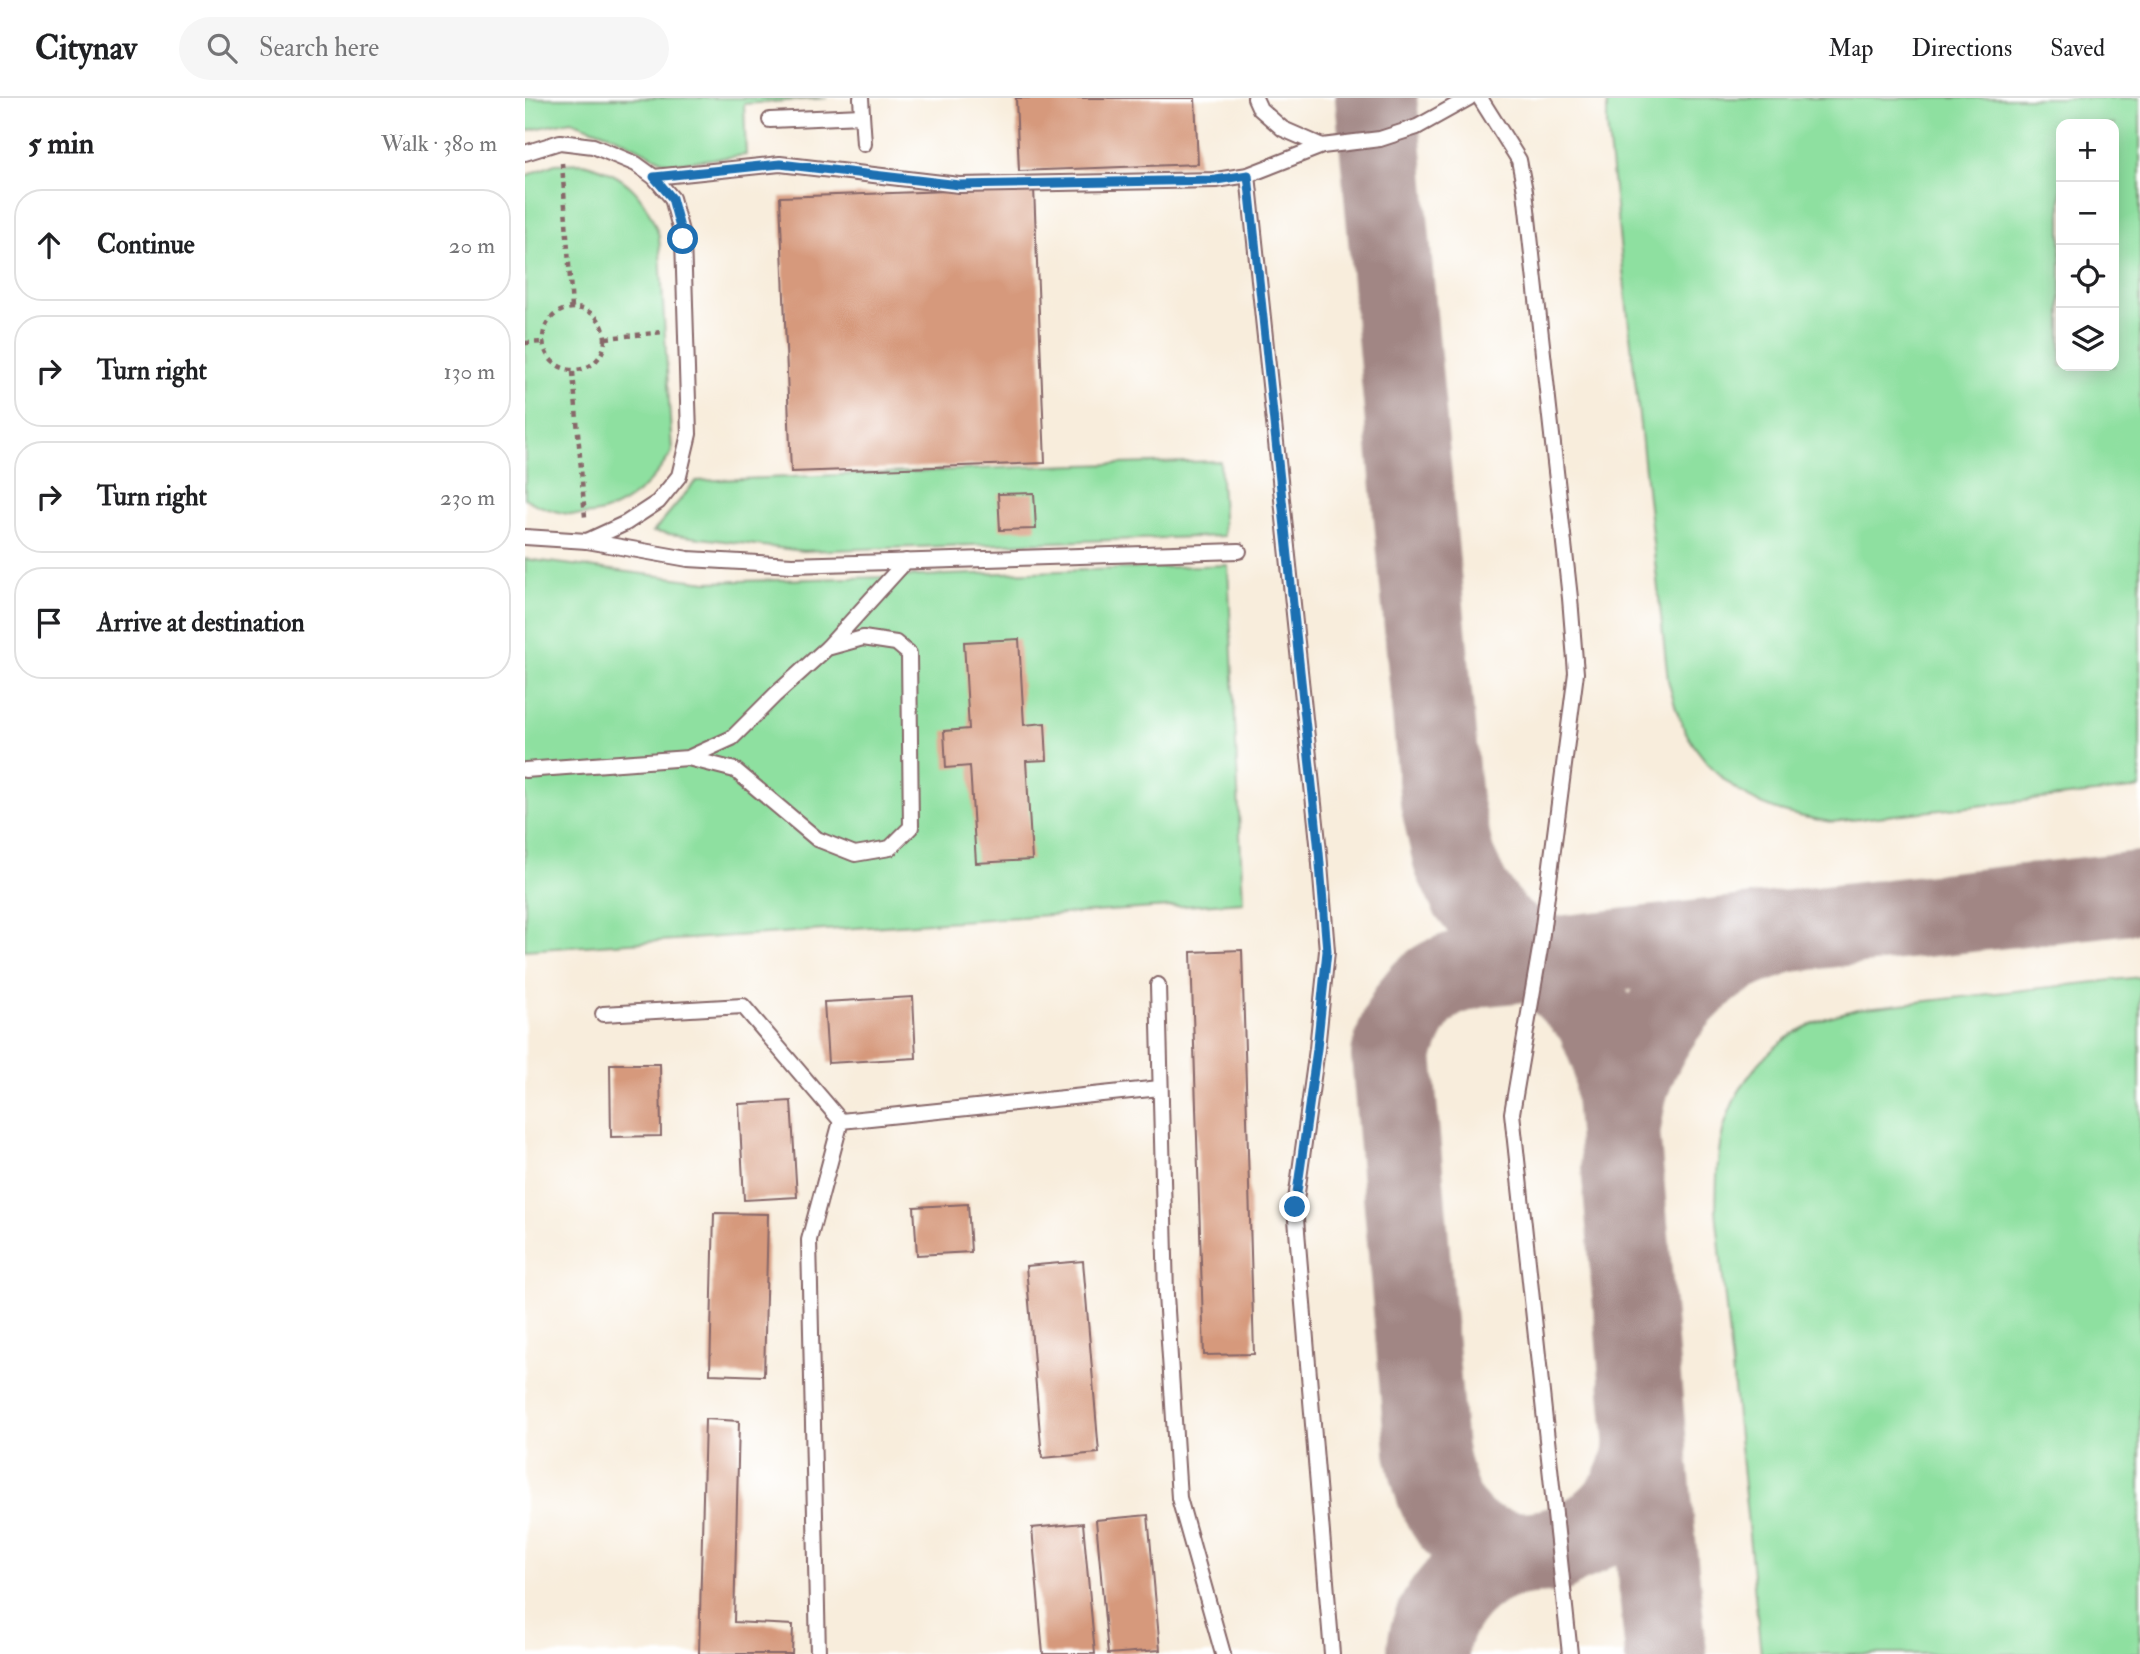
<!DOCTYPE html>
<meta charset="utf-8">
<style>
:root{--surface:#fff;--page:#f6f6f6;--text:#202124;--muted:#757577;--line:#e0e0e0}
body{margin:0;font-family:"IM FELL Double Pica",serif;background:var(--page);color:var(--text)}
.controls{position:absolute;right:21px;top:21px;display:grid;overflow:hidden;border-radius:14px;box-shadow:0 4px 18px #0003}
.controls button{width:63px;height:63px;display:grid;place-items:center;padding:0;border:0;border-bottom:2px solid var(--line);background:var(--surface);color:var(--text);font:35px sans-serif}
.stop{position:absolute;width:21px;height:21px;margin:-16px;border:5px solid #1f6fb2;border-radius:50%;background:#fff}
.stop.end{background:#1f6fb2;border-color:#fff;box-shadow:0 2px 7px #0008}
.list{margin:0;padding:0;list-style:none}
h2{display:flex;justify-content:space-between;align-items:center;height:91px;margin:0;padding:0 28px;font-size:30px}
h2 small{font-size:23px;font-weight:400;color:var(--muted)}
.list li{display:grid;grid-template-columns:46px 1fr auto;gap:21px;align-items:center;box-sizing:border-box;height:112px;margin:0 14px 14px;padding:0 14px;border:2px solid var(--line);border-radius:28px}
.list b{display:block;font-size:26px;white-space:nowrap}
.list em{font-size:23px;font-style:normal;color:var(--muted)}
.icon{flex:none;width:38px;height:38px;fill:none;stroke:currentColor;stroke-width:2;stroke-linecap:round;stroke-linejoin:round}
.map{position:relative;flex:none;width:1615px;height:1556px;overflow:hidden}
header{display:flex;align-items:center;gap:42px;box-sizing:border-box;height:98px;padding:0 35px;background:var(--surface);border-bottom:2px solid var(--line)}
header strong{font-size:33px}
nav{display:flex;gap:38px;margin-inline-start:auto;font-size:24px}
.search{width:490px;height:63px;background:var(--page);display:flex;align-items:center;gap:18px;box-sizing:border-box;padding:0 24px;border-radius:38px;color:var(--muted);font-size:26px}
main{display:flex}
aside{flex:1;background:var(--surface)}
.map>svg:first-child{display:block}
</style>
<header>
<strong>Citynav</strong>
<div class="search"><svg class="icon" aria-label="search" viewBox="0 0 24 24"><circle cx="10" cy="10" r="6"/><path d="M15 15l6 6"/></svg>Search here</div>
<nav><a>Map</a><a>Directions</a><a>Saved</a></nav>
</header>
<main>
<aside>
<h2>5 min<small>Walk · 380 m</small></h2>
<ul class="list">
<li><svg class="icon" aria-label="ahead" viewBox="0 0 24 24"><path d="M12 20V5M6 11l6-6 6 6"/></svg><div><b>Continue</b></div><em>20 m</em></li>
<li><svg class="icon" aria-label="right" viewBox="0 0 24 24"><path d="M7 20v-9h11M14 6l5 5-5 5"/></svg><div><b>Turn right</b></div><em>130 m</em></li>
<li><svg class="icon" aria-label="right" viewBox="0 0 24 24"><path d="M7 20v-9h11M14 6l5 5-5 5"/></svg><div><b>Turn right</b></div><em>230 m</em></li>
<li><svg class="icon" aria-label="arrive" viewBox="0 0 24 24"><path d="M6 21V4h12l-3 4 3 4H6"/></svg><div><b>Arrive at destination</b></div></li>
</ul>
</aside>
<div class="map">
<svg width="1615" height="1556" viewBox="0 0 1615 1556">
<rect width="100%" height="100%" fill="#fff"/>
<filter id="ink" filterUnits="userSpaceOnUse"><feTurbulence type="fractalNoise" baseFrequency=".0143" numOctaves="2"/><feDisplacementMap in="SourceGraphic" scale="14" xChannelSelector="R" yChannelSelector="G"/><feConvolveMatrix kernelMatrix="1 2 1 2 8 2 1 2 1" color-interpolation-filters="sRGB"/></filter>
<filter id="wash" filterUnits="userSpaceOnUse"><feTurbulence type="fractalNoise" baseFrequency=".00686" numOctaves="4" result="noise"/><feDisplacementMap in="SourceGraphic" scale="28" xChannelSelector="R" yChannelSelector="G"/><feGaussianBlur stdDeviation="1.57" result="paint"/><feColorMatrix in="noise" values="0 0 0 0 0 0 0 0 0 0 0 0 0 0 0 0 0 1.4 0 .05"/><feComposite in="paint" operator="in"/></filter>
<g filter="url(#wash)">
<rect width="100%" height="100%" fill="#f8eddc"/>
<g fill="#8ee0a0" stroke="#6c8066" stroke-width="2" fill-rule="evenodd">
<path d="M0,0H302L219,6L221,57L144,66L91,39L46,23L0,33Z"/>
<path d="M1082,0H1615V690L1307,724C1288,721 1268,718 1249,711C1214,699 1182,670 1163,638C1153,621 1148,601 1143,582L1082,27ZM1536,26H1589V268H1536Z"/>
<path d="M58,65C101,76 120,96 134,138L147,354C121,395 82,429 30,413C19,410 9,407 0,400V78L30,66Z"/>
<path d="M695,363L699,438L278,453L128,434L171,383L522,368Z"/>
<path d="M0,461L182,484L395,478L703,467L718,804L0,852Z"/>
<path d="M1615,879V1556H1236L1191,1112C1192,1089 1191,1065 1196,1042C1207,988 1244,942 1296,922C1307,917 1320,915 1332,911Z"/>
</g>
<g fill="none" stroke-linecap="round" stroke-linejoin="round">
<g stroke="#a18684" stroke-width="82">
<path d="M851,0L916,703L929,762L945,796L970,829L1041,888L1070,918L1088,962L1121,1350L1141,1556"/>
<path d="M1095,1028C1098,1014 1099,999 1104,985C1126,923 1175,860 1242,841"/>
<path d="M1121,1350C1115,1371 1110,1391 1095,1408C1065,1446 1006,1466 960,1447C953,1444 946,1442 941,1437C914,1413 908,1385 901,1352L867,957C875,927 888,896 916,881C927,875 941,872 953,868L1615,794"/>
<path d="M903,1556C903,1519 934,1481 966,1466C985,1456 1010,1454 1030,1454"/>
</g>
</g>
<g id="blocks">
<g fill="#d6997b">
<path d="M491,0H670L673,66L494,73Z"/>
<path d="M509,90L520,365L266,374L255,99Z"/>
<path d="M509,395L511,431L475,432L473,396Z"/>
<path d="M494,541L499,627L520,625L522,662L501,663L507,762L451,765L445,668L421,670L419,633L444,631L439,544Z"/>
<path d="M717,852L729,1256L679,1257L666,854Z"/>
<path d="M388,899L391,960L303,965L299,904Z"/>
<path d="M85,966H135L136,1038L86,1039Z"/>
<path d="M266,1003L272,1099L219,1102L214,1006Z"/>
<path d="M443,1106L446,1154L392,1157L389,1109Z"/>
<path d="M189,1115L243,1116L239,1278L185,1276Z"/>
<path d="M558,1163L574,1355L517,1360L501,1168Z"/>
<path d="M180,1321L214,1323L209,1524L268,1527L267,1556H174Z"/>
<path d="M623,1417L635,1552L583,1556L571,1422Z"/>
<path d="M558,1425L570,1556H518L507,1430Z"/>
</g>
</g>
</g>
<g filter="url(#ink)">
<use href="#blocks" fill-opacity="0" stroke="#876769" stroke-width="2"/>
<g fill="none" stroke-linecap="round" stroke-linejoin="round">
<g stroke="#876769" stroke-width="18">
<g id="lane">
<path d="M336,0L339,46"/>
<path d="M730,0L735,11L758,31L797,48L855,41L892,29L944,0"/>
<path d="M955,0L994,62L1000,93L1045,500L1051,575L1015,851L987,1015L1045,1556"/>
<path d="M245,22L337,18"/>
<path d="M0,55L35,44L68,48L111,66L129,79L147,100L158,141L164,336L154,378L133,404L101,425L62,443L0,439"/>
<path d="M723,77L794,754L802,853L792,951L770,1109L807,1556"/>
<path d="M129,79L255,66L434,87L691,82L723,77L797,48"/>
<path d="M62,443L163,461L267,467L714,453"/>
<path d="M303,549L381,463"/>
<path d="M0,672L163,660L210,672L292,741L330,756L365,750L386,729L384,556L371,545L338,540L302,550L250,597L207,640L163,660"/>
<path d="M633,887L641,1197L654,1400L698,1556"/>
<path d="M78,916L218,908L316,1023"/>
<path d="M293,1556L284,1142L316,1023L635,990"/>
</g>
</g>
<g stroke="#876769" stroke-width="4.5" stroke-dasharray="5 5" stroke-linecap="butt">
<path d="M37,65L47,210"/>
<circle cx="49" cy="241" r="31"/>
<path d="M81,240L139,234"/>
<path d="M0,245L18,244"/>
<path d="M48,274L60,419"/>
</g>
<use href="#lane" stroke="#fff" stroke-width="14"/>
</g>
</g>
<g fill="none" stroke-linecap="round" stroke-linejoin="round" filter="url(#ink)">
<path stroke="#1f6fb2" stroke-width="9" d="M158,141L147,100L129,79L255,66L434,87L691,82L723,77L794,754L802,853L792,951L770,1109"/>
</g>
</svg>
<div class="controls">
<button>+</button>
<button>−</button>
<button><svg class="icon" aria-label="locate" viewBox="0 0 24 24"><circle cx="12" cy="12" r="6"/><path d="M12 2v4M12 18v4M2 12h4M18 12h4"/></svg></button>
<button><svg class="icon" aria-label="layers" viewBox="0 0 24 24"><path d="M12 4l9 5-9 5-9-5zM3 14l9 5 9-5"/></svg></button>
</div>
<div class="stop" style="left:158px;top:141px"></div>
<div class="stop end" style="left:770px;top:1109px"></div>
</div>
</main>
